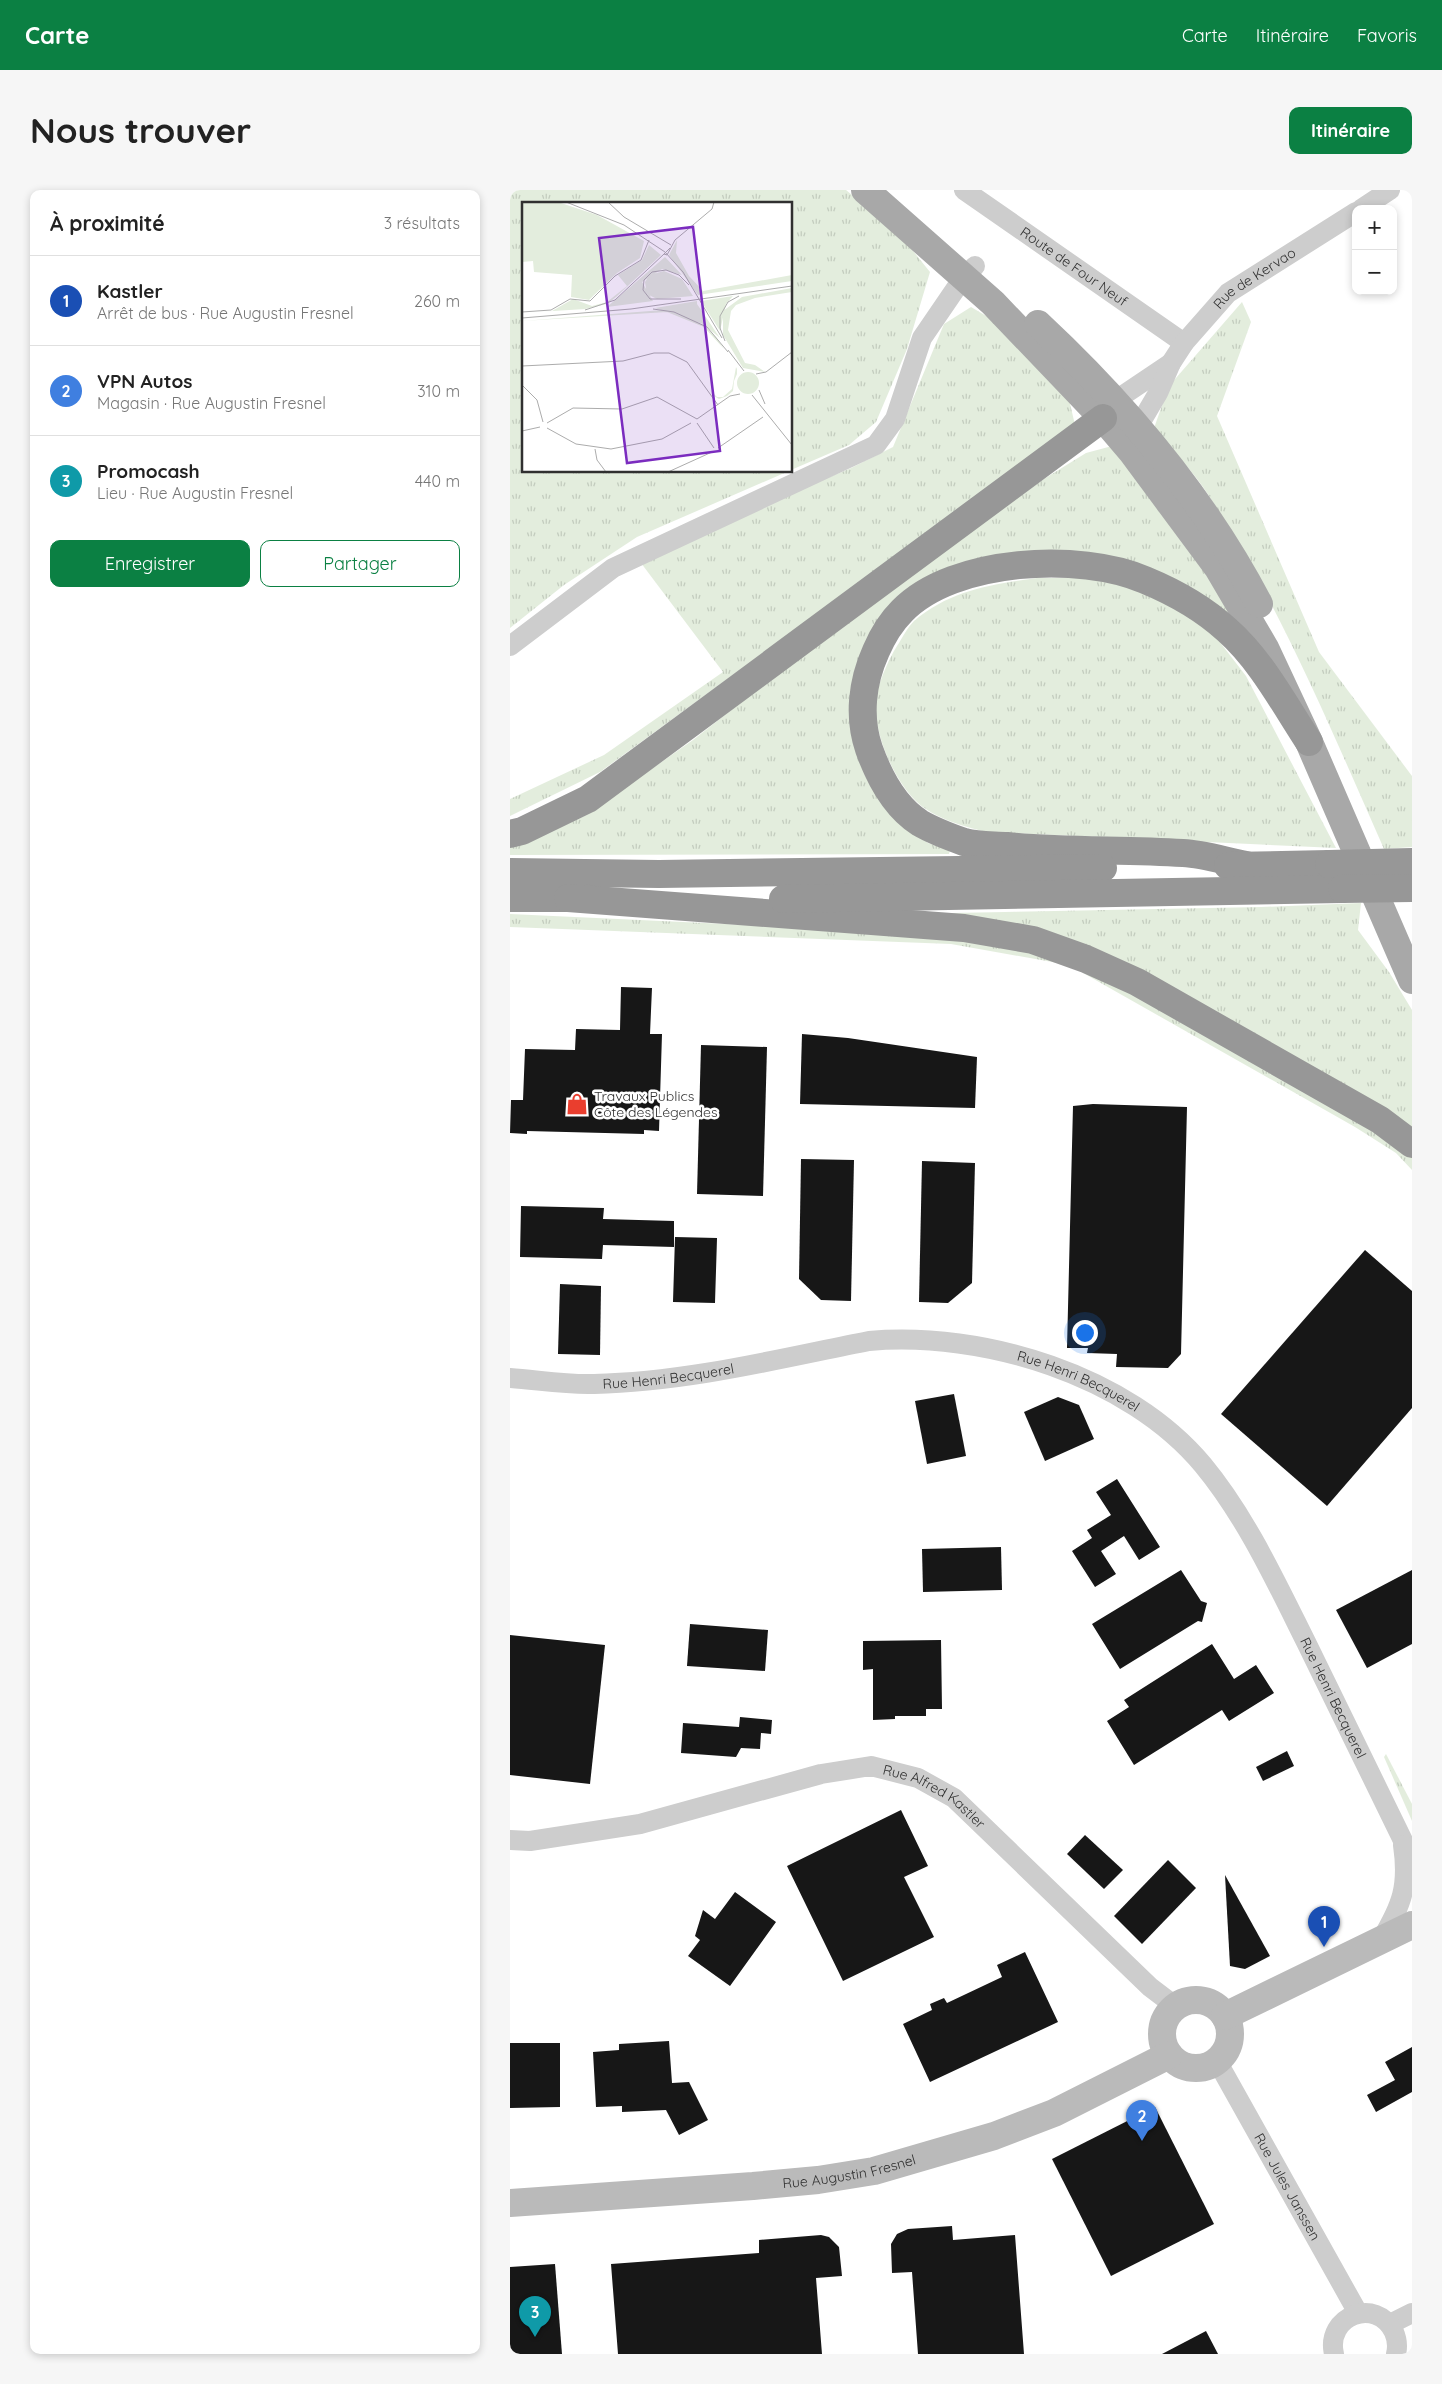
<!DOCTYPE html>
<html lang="fr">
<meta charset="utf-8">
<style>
:root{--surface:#fff;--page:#f6f6f6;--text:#222;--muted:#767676;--line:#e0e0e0;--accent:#0b8043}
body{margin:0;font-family:Quicksand,sans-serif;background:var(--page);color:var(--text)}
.controls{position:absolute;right:15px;top:15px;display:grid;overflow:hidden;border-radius:10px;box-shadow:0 2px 8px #0003}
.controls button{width:45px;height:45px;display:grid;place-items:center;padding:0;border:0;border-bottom:1px solid var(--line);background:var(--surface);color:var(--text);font:25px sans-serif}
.you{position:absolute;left:574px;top:1142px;width:18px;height:18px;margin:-12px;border:4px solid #fff;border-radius:50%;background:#1a73e8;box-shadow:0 0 0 8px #1a73e833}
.badge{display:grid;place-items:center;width:32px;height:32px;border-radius:50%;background:var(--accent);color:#fff;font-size:16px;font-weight:700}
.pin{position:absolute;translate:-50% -41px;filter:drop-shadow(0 1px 2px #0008)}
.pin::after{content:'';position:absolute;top:26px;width:18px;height:15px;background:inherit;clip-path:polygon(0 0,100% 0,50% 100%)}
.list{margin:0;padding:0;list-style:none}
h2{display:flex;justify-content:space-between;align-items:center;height:65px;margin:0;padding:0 20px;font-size:21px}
h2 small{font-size:16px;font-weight:400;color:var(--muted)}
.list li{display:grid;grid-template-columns:32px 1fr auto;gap:15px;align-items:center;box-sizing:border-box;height:90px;padding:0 20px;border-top:1px solid var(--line)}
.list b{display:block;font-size:19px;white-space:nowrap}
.list p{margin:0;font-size:16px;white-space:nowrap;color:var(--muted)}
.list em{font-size:16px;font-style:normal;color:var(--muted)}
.actions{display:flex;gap:10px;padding:15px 20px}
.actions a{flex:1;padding:11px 0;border:1px solid var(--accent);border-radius:10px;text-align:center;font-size:18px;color:var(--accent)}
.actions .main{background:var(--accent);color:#fff}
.map{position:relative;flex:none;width:902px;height:2164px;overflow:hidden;border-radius:10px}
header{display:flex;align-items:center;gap:30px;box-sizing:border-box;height:70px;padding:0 25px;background:var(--accent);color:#fff}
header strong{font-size:24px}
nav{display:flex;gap:28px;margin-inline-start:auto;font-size:18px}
.intro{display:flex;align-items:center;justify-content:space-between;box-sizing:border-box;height:120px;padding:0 30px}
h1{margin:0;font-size:35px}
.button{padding:12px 22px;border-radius:10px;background:var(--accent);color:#fff;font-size:18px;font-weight:700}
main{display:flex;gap:30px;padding:0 30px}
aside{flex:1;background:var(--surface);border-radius:10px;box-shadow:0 2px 8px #0003}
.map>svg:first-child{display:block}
</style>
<header>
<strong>Carte</strong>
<nav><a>Carte</a><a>Itinéraire</a><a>Favoris</a></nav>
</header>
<div class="intro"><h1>Nous trouver</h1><a class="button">Itinéraire</a></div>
<main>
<aside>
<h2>À proximité<small>3 résultats</small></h2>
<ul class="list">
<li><span class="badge" style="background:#1a4fb4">1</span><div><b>Kastler</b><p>Arrêt de bus · Rue Augustin Fresnel</p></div><em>260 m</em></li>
<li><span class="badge" style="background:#3f7fe0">2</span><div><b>VPN Autos</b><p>Magasin · Rue Augustin Fresnel</p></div><em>310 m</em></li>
<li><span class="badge" style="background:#0f9aa8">3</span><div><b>Promocash</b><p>Lieu · Rue Augustin Fresnel</p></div><em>440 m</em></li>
</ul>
<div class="actions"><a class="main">Enregistrer</a><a>Partager</a></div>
</aside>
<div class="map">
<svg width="902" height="2164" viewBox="0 0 902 2164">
<defs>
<pattern id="grass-tufts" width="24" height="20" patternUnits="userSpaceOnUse" patternTransform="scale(1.25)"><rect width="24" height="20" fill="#e3eddd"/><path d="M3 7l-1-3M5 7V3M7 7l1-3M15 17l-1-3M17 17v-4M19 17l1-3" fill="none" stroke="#c3ccbe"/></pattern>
</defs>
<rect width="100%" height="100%" fill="#fff"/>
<g fill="url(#grass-tufts)">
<path d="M0,0H336L391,46L420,82L397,159L366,232L339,255L281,280V14H14V281H279L127,347L54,395L0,438Z"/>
<path d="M732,112L741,132L707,226L809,462L902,586V657L874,659C821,539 770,416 699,306C684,282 662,260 644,238L659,196Z"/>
<path d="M461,117L483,130L558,205L565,235L90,582L0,626V609L94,565L213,482L131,373L207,335L341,278L383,257L434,134Z"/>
<path d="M602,256L744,449L625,378L425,389L342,515L354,584L380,623L418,653L440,660L439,664L0,665V656L35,644L74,626L183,550L299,459L529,292L576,263Z"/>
<path d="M527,388H577L637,401L699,438L736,486L826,658L476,642C452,636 419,627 402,607C381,583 363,541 366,509C368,493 380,466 389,453C393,446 398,437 404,431C440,400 482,394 527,388Z"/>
<path d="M851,713L848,740L879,782L902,820V946L730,839L443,732L442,723L751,717Z"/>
<path d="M0,724L282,737L460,750L574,774L902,961V980L886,963L845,937L559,775L441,754L0,737Z"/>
<path d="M876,1564L902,1614V1631L874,1567Z"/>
</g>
<g fill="#171717">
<path d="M111,797L142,798L140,844H152L149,941L134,940V944L17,941V944L0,943L1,910H13L15,859L65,860L66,839L110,840Z"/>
<path d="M292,844L338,848L467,867L465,918L290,914Z"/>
<path d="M191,855L257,857L253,1006L187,1004Z"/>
<path d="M583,914L677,917L671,1164L658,1178L606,1177L607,1164L577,1163L578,1158H557L563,916Z"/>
<path d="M291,969L344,970L341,1111L311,1110L289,1089Z"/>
<path d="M412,971L465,973L462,1093L438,1113L409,1112Z"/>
<path d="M11,1016L94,1018L93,1029L164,1031V1057L93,1055L92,1069L10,1067Z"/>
<path d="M165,1047L207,1048L205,1113L163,1112Z"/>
<path d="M855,1060L902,1101V1218L817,1316L711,1224Z"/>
<path d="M50,1094L91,1096L90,1165L48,1164Z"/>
<path d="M444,1204L456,1266L417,1274L405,1211Z"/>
<path d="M548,1207L569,1215L584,1249L535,1271L514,1222Z"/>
<path d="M607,1289L650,1357L629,1370L614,1346L591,1361L606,1384L585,1397L562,1361L582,1348L577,1340L601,1325L586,1302Z"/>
<path d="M491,1357L492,1400L413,1402L412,1359Z"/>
<path d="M671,1380L691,1411L697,1413L692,1432L688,1431L610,1479L582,1434Z"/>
<path d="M902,1380V1454L857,1478L826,1420Z"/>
<path d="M180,1434L258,1440L255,1481L177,1476Z"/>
<path d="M0,1445L95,1455L80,1594L0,1585Z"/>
<path d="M431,1450L432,1519H416V1526H385V1529L363,1530V1479L353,1480V1451Z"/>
<path d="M702,1454L724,1489L746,1475L764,1503L719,1531L712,1520L624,1575L597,1531L619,1517L614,1510Z"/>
<path d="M230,1527L262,1530L261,1544L251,1543L250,1559L231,1558L226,1567L171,1563L173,1533L229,1537Z"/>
<path d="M777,1561L784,1576L753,1591L746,1577Z"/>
<path d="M391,1620L418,1676L394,1687L424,1747L333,1791L277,1676Z"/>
<path d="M575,1645L613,1680L594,1699L557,1664Z"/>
<path d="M658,1670L686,1698L632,1754L604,1726Z"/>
<path d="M715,1685L760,1766L735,1779L720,1776Z"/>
<path d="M225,1702L266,1732L220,1796L178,1766L190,1750L185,1746L193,1720L205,1729Z"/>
<path d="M515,1762L548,1832L420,1892L393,1834L422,1820L420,1814L434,1808L437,1813L492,1787L487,1775Z"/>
<path d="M159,1851L162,1893L179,1892L198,1930L169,1945L156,1920L112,1922V1916L86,1917L83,1862L109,1860V1854Z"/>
<path d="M0,1853H50V1917L0,1918Z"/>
<path d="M902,1857V1902L866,1922L857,1905L885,1890L875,1872Z"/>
<path d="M645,1917L704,2034L601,2086L542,1969Z"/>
<path d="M442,2036L443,2050L505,2045L514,2164H408L402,2082L382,2083L381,2054L387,2044L398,2039Z"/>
<path d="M311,2045L319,2047L329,2057L332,2086L306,2088L312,2164H108L101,2074L249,2063V2050Z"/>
<path d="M45,2074L52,2164H0V2077Z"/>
<path d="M696,2141L708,2164H652Z"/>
</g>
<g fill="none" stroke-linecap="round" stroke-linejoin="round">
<g stroke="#cdcdcd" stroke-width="20">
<path id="s1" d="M454,0L674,153"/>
<path d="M851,19L880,0"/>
<path d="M598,222L606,210L661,173"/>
<path id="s2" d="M616,234L628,237L648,203L661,173L674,153L718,103L846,22"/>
<path d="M0,456L103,378L366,255L385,229L412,148L453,88L465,76"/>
<path id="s3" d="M0,1188C28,1190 56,1195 84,1194C177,1192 268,1169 359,1151C473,1141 618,1185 693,1275C736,1327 766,1392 796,1452C831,1524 867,1597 902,1669"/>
<path id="s4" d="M0,1650L20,1651L130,1634L311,1584L361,1576L408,1588L444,1608L640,1797L665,1816"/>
<path d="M871,1750C892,1715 899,1696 893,1655"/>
<path id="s5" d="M707,1871L848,2123"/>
<path d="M880,2134L902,2123"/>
<path d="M824,2164C815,2126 866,2106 884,2142C887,2149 888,2156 886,2164"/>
</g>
<g stroke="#bababa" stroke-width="28">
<circle cx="686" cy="1844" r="34"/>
<path d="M715,1826L902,1735"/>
<path id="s6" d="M0,2013L243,1996L308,1990L364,1981L484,1946L544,1923L659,1865"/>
</g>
<g stroke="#a8a8a8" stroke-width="28">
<path d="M355,0L483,113L593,228L622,262L708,378L755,458L799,552L902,790"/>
<path d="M528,134C616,216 693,307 749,414"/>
</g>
<g stroke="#979797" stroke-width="28">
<path d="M0,644L12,641L78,609L593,228"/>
<path d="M736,675C715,671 694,664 673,663C614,659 555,662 497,656C483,655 467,656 454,652C440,647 422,640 410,633C385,617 369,587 359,559C348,527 352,492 366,461C372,447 381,432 392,421C443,368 571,362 635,390C664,402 694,419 717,440C751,470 774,514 799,552"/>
<path d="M718,676L819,674"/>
<path d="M0,682L149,684L593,678"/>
<path d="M0,708H75"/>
<path d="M58,708L454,738L523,750L576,769L627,792L870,930L902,954"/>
<path d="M273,709L832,699"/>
</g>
<g stroke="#979797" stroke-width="28">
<path d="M819,674L902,672"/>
<path d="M832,699L902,698"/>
</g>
</g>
<defs>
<g id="shop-bare" transform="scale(1.725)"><path d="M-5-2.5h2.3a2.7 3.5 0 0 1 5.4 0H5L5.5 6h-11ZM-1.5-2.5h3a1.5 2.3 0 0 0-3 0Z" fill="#ea3e2e" stroke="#fff" stroke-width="2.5" paint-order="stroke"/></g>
</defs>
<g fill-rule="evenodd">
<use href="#shop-bare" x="67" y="914"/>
</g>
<g text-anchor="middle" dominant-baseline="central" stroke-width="5" stroke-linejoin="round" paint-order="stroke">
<g font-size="14" fill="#303030" stroke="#fff">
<text stroke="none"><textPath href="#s1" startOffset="134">Route de Four Neuf</textPath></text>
<text stroke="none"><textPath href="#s2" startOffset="205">Rue de Kervao</textPath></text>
<text stroke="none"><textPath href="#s3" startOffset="159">Rue Henri Becquerel</textPath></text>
<text stroke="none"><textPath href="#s3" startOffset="579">Rue Henri Becquerel</textPath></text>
<text stroke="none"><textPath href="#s3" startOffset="999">Rue Henri Becquerel</textPath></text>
<text stroke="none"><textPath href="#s4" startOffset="441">Rue Alfred Kastler</textPath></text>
<text stroke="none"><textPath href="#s6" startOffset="341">Rue Augustin Fresnel</textPath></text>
<text stroke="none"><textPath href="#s5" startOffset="144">Rue Jules Janssen</textPath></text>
</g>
<g font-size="14" fill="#303030" stroke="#fff" text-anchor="start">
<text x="84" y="906">Travaux Publics<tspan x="84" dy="16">Côte des Légendes</tspan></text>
</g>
</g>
<g transform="translate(12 12)">
<rect width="270" height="270" fill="#fff"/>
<path d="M0,0H36L75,13L122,39L118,56L95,71L67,98L49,95L50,73L12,70L11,59L0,60ZM155,38L154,51L167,74L181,89L270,73V79L176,93L147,53ZM127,43L139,53L94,95L85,102L63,107L0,111L30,109L51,97L70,104L85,100L105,84L96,73L120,58ZM143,55L160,73L140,67L120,80L131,99L85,105ZM142,69L160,77L171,94L135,97L125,92L123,80L128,73ZM270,86V90L233,96L214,103L209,109L206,128L223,161L233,163L243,170L221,166L201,133V109L220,95ZM211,94L204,102L198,129L179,99ZM175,99V102L198,136L181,122L133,106ZM141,108L153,111L175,120L184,125L194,135L214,165L215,167V172L212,179L211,189L205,194L197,197L192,194L188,188L195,195H201L210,187L214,165L202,147L182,125L145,110L0,119ZM215 181a11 11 0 1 1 22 0a11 11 0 1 1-22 0Z" fill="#e3eddd"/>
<path fill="none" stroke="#acacac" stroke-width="1" d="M44,0L102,23L143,50L161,70L200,136M86,0L102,15L149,43M148,46L142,52L145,53L153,38L190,7L192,0M159,97H128L121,88L122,78L130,70L144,68L157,73L167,83M131,107L152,110L185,125L206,150M63,108L93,98L142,52M0,110L29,108L48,97L68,99L93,74L119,58L127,38M0,116L109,107L270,84M203,139L198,126V114L206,100L217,94M206,148L222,169M0,164L101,159L132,151H147L165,160L196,203M234,172L244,170L270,150M0,183L15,198L21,220M237,188L243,202M230,193L270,243M175,217L208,194L218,192M25,221L51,206L100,207L135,195L175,217M175,221L192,246M25,226L54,242L89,247L140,237L169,221M0,229L18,225M196,246L241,215M73,247L75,258L84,270M146,270L190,250"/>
<path fill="#7b2cbf" fill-opacity="0.15" stroke="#7b2cbf" stroke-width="2.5" d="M171,25L198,249L105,261L77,36Z"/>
<rect width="270" height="270" fill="none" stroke="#303030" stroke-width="2.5"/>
</g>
</svg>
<div class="controls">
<button>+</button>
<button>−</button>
</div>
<div class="you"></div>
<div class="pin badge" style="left:814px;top:1757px;background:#1a4fb4">1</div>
<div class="pin badge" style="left:632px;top:1951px;background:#3f7fe0">2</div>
<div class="pin badge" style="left:25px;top:2147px;background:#0f9aa8">3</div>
</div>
</main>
